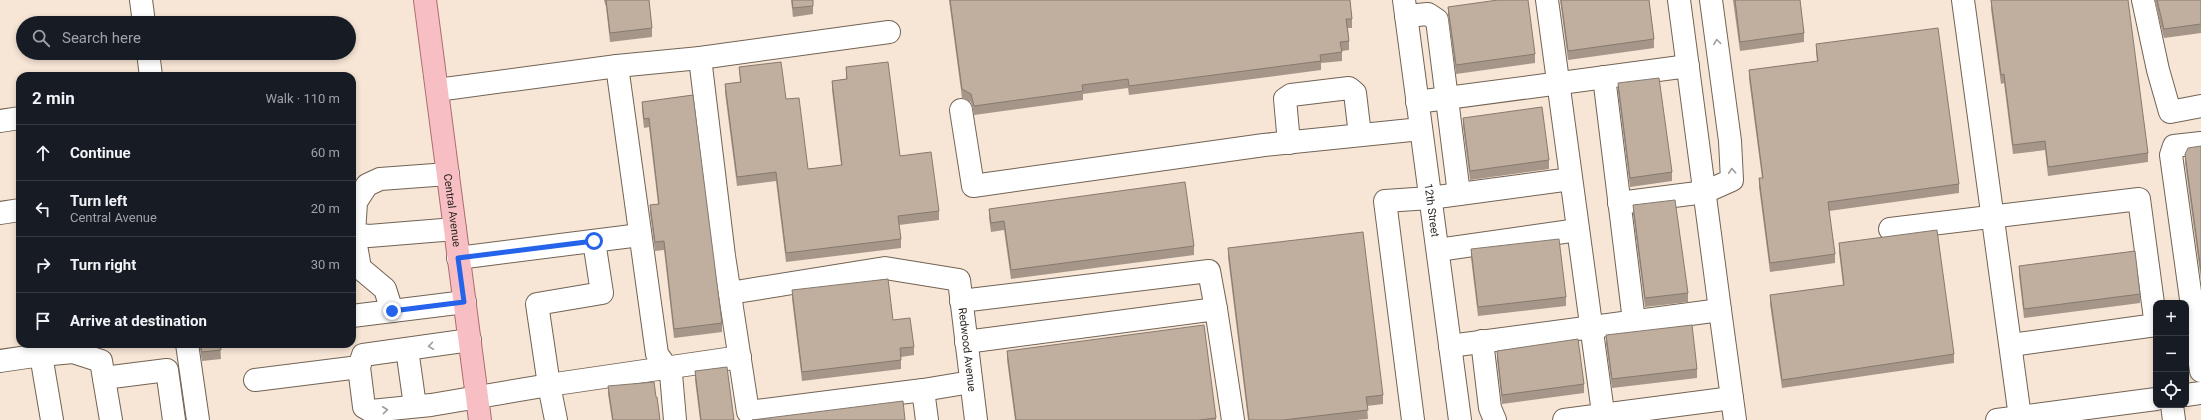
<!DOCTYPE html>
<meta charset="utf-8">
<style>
:root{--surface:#171b24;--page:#20242c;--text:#f1f3f6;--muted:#9ea1a6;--line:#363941}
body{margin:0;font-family:Roboto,sans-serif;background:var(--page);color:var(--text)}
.controls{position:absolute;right:12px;bottom:12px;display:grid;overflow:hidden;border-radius:8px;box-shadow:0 2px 6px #0003}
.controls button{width:36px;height:36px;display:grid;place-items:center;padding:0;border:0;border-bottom:1px solid var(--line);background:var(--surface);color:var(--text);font:20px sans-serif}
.stop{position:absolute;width:12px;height:12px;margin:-9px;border:3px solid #2563eb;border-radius:50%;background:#fff}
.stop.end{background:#2563eb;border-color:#fff;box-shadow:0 1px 4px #0008}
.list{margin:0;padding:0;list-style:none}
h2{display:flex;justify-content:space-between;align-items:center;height:52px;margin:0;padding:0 16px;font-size:17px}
h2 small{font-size:13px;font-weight:400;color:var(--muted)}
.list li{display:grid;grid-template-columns:26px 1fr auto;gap:12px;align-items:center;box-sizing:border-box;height:56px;padding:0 16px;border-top:1px solid var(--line)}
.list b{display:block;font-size:15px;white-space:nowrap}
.list p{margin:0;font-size:13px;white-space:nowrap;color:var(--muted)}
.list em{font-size:13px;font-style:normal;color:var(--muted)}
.icon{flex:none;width:22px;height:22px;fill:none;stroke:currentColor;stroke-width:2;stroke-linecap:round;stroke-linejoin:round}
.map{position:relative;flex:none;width:2201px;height:420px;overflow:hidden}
.search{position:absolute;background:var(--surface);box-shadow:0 2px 6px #0003;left:16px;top:16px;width:340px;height:44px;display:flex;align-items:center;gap:10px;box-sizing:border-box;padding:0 14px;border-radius:22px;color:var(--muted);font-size:15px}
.panel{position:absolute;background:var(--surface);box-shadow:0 2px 6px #0003;left:16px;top:72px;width:340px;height:276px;border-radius:12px}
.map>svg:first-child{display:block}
</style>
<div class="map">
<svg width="2201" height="420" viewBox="0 0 2201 420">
<rect width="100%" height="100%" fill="#f7e5d5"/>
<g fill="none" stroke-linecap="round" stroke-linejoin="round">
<g stroke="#726354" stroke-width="24">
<g id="minor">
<path d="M141,0L144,23"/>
<path id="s1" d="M1404,0L1460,420"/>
<path d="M1547,0L1604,420"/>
<path d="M1679,0L1720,310"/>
<path d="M1963,0L2020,417"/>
<path d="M2143,0L2158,70L2170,112L2201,106"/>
<path d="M1406,16L1428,14L1437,20L1459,194"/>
<path d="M148,53L151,76"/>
<path d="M700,58L724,256L748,412L923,390L927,420"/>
<path d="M617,66L700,58L889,32"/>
<path d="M1604,77L1634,321"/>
<path d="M437,90L617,66L657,354L671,374L675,420"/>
<path d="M1417,102L1688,66"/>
<path d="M961,110L973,186L1264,145L1421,129"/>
<path d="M0,121L20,118"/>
<path d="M1289,143L1285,99L1291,95L1349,88L1355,93L1360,135"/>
<path d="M2201,143L2174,146L2171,155L2201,371"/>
<path d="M1619,203L1705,192L1732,180L1730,141L1711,0"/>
<path d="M0,213L20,210"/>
<path d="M1890,229L2139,199L2156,326"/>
<path d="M352,234L369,236L455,229"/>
<path d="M1438,250L1578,230"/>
<path d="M458,258L640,235"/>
<path id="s2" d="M730,293L885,268L959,280L976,420"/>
<path d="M961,301L1209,271L1216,309"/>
<path d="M392,311L385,289L360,268L354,234L356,202L367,185L380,179L448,174"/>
<path d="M352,316L465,302"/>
<path d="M470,340L363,355L359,367L364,407L371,411L431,405L549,385L740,357"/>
<path d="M1482,341L1490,408L1495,420"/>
<path d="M966,342L1216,309L1233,420"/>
<path d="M187,344L198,420"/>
<path d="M2011,345L2156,325"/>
<path d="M1450,346L1720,310L1735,420"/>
<path d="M407,349L415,406"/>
<path d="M41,355L73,352L101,361L111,420"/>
<path d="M0,361L41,355L52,420"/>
<path d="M104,378L167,370L174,420"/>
<path d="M255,380L359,367"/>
<path d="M923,390L971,382"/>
<path d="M2186,395L2201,393"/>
<path d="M2172,405L2174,420"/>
<path d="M556,420L549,385L537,304L602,293L594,241"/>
<path d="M1413,420L1385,201L1430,198L1571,179"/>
<path d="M1564,420L1732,398"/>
<path d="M1997,420L2156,399"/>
</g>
</g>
<g stroke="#ac6c70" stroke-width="24">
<g id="major">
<path id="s3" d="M425,0L480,420"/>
</g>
</g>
<use href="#minor" stroke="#fff" stroke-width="22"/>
<use href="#major" stroke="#f7bfc4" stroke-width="22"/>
</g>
<g fill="#a59689">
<path d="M604,0H649L652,28V37L610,42L606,7Z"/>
<path d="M791,0H813V14L793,17Z"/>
<path d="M949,0H1350L1352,19V28H1348L1349,41V50L1342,51V61L1321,63V70L1129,95L1128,88L1083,94V100L974,115L971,102L962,98Z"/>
<path d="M1560,0H1649L1654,39V48L1568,60Z"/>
<path d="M1733,0H1800L1804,33V42L1740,51Z"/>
<path d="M1991,0L2148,153V162L2048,176L2045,150L2013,154L2004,83L2001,84L1991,9Z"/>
<path d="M2154,0H2201V33L2164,38Z"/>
<path d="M1448,7L1535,54V63L1456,74L1448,16Z"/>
<path d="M1816,44L1959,184V193L1829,211L1835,254V263L1770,272L1759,187V178H1762L1749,79V70L1817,61L1816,53Z"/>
<path d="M739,67L786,99L808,169L841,165L832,90V81L846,79V67L900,156L939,211V220L899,225L901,239V248L786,262L776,181L737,186L725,93V84L740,82Z"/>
<path d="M1618,83L1672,172V181L1630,187L1618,92Z"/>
<path d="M693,95L722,323V332L674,338L664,250L655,251L650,213V205L658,204L649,127L644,128L642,110V102Z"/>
<path d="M1463,118L1549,160V169L1470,180L1463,127Z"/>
<path d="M2201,146V280L2185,163V154Z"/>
<path d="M1633,205L1688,293V302L1645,307L1633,214Z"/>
<path d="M989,209L1194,246V255L1011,279L1004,230L991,232L989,218Z"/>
<path d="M1839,243L1954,354V363L1782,388L1770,304V295L1843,285L1839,252Z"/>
<path d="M1228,248L1383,395V404L1367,406L1368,419L1356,420H1248L1228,257Z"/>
<path d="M1471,249L1566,297V306L1478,316L1471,258Z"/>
<path d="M2019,266L2140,294V303L2024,318L2019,275Z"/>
<path d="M792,290L893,320L914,347V355L901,357V369L802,381L792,299Z"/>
<path d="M1606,335L1697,369V378L1612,388L1606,344Z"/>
<path d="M199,344H220L221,359L202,361Z"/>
<path d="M1007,351L1216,418V420H1015L1007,360Z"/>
<path d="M1497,351L1584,384V393L1502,404L1497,360Z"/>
<path d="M695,371L734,420H700L695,380Z"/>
<path d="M608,386L656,397L660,420H612L608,394Z"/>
</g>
<g fill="#c0af9f" stroke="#867a6f">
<path d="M606,0H649L652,28L610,33Z"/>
<path d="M792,0H813V6L793,8Z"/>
<path d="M950,0H1350L1352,19H1346L1349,41L1340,42L1342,52L1320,55L1321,61L1129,86L1128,79L1082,85L1083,91L974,106L971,94L962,89Z"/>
<path d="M1498,0H1528L1535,54L1456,65L1448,7Z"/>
<path d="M1561,0H1649L1654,39L1568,51Z"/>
<path d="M1735,0H1800L1804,33L1740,42Z"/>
<path d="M1991,0H2128L2148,153L2048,167L2045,141L2013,145L2004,74L2001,75Z"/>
<path d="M2157,0H2201V24L2164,29Z"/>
<path d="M1938,28L1959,184L1828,202L1835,254L1770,263L1759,178H1763L1749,70L1818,61L1816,44Z"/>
<path d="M781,62L786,99L799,98L808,169L842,165L832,81L847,79L846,67L888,62L900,156L931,152L939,211L898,216L901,239L786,253L776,172L737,177L725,84L741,82L739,67Z"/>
<path d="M1659,78L1672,172L1630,178L1618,83Z"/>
<path d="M693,95L722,323L674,329L664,241L655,242L650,205L659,204L649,118L644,119L642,102Z"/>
<path d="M1542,107L1549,160L1470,171L1463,118Z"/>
<path d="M2201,146V271L2185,154L2188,148Z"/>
<path d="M1185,182L1194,246L1011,270L1004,221L991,223L989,209Z"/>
<path d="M1675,200L1688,293L1645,298L1633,205Z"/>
<path d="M1937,230L1954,354L1782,380L1770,295L1844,285L1839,243Z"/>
<path d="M1363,232L1383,395L1366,397L1368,410L1283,420H1249L1228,248Z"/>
<path d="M1559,239L1566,297L1478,307L1471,249Z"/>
<path d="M2135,251L2140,294L2024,309L2019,266Z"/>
<path d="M888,279L893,320L910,318L914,347L900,348L901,360L802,372L792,290Z"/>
<path d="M1204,325L1216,418L1199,420H1016L1007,351Z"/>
<path d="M1692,325L1697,369L1612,379L1606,335Z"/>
<path d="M1578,339L1584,384L1502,395L1497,351Z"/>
<path d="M200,344H220L221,350L202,352Z"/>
<path d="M727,367L734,420H701L695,371Z"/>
<path d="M654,382L656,397H657L660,420H613L608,386Z"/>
<path d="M903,401L905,420H752Z"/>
</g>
<defs><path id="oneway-chevron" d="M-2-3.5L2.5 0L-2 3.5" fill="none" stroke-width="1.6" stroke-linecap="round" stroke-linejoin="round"/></defs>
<g stroke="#9f9c99">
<use href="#oneway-chevron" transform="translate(1717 42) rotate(-98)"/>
<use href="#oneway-chevron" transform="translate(1732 171) rotate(-93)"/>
<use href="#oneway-chevron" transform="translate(431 346) rotate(172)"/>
<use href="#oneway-chevron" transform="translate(385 410) rotate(-6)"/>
</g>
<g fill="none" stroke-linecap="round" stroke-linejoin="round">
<path stroke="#2563eb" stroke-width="5" d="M392,311L464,302L458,258L594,241"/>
</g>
<g text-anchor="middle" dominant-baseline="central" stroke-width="3.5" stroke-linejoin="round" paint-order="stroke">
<g font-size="11" fill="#2a231d" stroke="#fff">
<text stroke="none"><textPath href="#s3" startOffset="212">Central Avenue</textPath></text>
<text stroke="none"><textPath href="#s1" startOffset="212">12th Street</textPath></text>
<text stroke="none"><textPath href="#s2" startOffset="302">Redwood Avenue</textPath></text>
</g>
</g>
</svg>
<div class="controls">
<button>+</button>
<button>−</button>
<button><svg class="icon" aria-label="locate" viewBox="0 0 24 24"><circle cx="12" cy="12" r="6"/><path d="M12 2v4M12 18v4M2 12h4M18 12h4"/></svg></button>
</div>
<div class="stop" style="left:594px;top:241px"></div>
<div class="stop end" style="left:392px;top:311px"></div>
<div class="search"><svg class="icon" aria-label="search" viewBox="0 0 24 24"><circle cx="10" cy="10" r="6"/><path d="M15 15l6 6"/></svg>Search here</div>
<section class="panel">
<h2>2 min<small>Walk · 110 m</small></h2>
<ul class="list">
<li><svg class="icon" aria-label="ahead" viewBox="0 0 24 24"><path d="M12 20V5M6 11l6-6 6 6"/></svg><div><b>Continue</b></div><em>60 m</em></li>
<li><svg class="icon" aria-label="left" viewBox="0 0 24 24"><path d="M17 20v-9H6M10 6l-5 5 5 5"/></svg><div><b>Turn left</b><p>Central Avenue</p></div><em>20 m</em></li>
<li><svg class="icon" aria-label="right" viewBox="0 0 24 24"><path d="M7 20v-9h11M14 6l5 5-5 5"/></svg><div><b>Turn right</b></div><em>30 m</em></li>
<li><svg class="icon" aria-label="arrive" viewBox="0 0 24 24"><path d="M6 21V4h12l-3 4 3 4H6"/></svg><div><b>Arrive at destination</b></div></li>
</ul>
</section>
</div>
